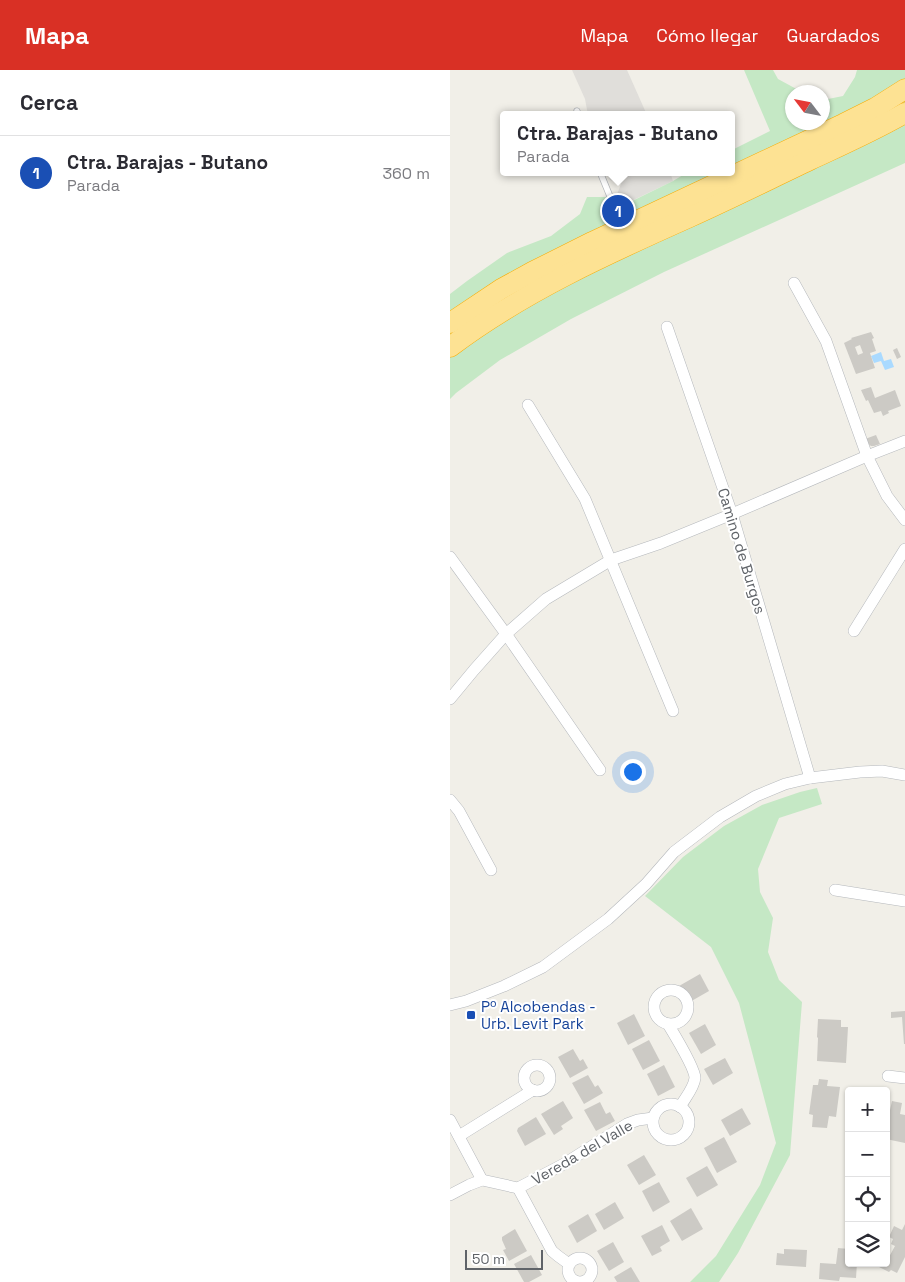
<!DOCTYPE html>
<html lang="es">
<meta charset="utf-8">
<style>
:root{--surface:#fff;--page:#f2f2f3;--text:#2b2b33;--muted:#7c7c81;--line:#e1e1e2;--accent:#d93025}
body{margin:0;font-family:"Space Grotesk",sans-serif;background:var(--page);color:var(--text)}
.controls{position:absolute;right:15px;bottom:15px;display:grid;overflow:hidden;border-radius:5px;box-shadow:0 1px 4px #0004}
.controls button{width:45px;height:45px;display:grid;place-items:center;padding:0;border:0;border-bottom:1px solid var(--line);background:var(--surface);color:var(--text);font:25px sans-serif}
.compass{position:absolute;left:335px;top:15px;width:45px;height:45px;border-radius:50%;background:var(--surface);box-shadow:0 1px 4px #0004;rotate:302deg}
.scale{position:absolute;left:15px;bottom:12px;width:78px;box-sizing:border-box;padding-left:5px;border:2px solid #5f6368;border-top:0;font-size:14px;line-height:18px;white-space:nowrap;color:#5f6368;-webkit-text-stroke:4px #fff;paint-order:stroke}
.you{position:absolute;left:182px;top:701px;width:18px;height:18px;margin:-12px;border:4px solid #fff;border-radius:50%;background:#1a73e8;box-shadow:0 0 0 8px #1a73e833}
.badge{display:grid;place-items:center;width:32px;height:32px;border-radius:50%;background:var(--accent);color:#fff;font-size:16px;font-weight:700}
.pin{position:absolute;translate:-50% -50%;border:2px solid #fff;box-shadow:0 1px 5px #0006}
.popup{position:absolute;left:50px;top:41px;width:235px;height:65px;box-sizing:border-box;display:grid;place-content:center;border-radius:5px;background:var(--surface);filter:drop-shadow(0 1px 4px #0005);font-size:16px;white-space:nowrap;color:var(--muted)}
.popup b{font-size:19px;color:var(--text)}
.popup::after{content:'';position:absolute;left:50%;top:100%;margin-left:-10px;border:10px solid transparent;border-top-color:var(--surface)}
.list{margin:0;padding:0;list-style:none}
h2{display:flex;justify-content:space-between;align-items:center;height:65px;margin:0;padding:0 20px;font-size:21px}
h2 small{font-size:16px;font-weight:400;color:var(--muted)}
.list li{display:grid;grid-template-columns:32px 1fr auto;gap:15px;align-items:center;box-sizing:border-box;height:75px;padding:0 20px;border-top:1px solid var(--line)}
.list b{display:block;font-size:19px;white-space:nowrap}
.list p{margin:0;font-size:16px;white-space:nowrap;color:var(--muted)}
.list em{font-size:16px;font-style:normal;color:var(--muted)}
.icon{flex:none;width:28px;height:28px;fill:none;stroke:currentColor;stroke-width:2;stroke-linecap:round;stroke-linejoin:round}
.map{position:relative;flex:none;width:455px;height:1212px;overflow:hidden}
header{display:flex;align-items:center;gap:30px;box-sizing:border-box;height:70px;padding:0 25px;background:var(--accent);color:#fff}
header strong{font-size:24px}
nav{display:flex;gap:28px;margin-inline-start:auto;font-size:18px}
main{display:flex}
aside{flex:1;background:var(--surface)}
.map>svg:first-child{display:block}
</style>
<header>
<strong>Mapa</strong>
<nav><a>Mapa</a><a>Cómo llegar</a><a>Guardados</a></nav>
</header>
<main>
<aside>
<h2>Cerca<small></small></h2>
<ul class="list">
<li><span class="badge" style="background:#1a4fb4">1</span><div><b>Ctra. Barajas - Butano</b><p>Parada</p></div><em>360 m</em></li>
</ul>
</aside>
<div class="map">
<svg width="455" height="1212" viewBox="0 0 455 1212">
<rect width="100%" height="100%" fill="#f1efe8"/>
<g fill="#e0deda">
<path d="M122,0H177L197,45H138L135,29Z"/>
<path d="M156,102H220L223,111L169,137L166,127L171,114L160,110Z"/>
</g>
<g fill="#c5e8c5">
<path d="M294,0H323L328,9L352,22H342V52H372L373,30L393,26L405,7L407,0H455V93L214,202L121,249L50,290L6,323L0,329V224L17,211L57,183L101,166L130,144L137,127H166L170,137L223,111L238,102H282V80L320,61Z"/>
<path d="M367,718L372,734L329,748L308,799L310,822L323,848L318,882L329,910L352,932L340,1085L288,1183L269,1212H240L266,1186L310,1115L326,1073L289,933L261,877L195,826L233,787L274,756L312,735L350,722Z"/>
</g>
<path fill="#aadaff" d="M431,282L434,291L441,289L444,297L435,300L431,291L424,293L421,286Z"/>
<g fill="#cccac5" fill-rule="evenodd">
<path d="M421,262L424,268L422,269L426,281L420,283L425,298L406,304L394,273L402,269L401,268ZM410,275L413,283L408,285L405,277Z"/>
<path d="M447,278L451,287L447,289L443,280Z"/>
<path d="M421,317L425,328L445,320L451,336L438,341L439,343L433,346L431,341L424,343L418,330L416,331L411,320Z"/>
<path d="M426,365L430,374L424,376H421L417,373L415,369Z"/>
<path d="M250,904L259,921L238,933L229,916Z"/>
<path d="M455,941V974H454L452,947L441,948V942Z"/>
<path d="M184,944L195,966L178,975L167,953Z"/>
<path d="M368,949L391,950V957H398L396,993L367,991L368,968L367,967Z"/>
<path d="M255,954L266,975L251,984L239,963Z"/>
<path d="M199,970L210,991L193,1000L182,979Z"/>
<path d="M123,979L130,991L133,989L138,998L120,1008L108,987Z"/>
<path d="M275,988L283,1003L263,1015L254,999Z"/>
<path d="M214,995L225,1017L208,1026L197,1004Z"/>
<path d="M138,1005L145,1017L148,1015L153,1023L134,1034L122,1013Z"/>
<path d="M369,1009L378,1010L377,1016L390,1017L386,1047L379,1046L377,1058L362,1057L363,1045L359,1044L363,1015H368Z"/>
<path d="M113,1031L123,1048L111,1056L113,1059L104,1065L91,1044Z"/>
<path d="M442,1031L452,1033L450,1044L455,1045V1073L436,1069V1058Z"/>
<path d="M150,1032L156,1044L160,1042L165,1051L146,1061L134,1040Z"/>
<path d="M292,1038L301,1054L280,1066L271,1050Z"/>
<path d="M86,1047L96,1064L75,1076L67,1061L68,1058Z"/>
<path d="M274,1067L287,1092L267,1103L254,1078Z"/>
<path d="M194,1085L206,1105L189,1115L177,1095Z"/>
<path d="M257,1096L268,1115L247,1127L236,1108Z"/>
<path d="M209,1112L220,1132L203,1142L192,1121Z"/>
<path d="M165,1132L174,1148L154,1160L145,1144Z"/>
<path d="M241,1138L253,1159L232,1171L220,1151Z"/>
<path d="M138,1144L147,1161L127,1173L118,1156Z"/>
<path d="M455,1154V1187L447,1203L441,1200L439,1202L429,1197L431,1193H436V1185L439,1187L445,1176L441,1174L443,1169L439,1167L444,1156L452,1160Z"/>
<path d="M212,1155L220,1171L210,1177L212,1181L202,1186L191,1166Z"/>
<path d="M65,1159L77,1181L59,1191L53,1180L56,1179L52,1170V1167Z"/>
<path d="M163,1172L174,1192L159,1201L147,1181Z"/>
<path d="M388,1178L399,1179V1193H407L406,1208L390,1207L389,1211L369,1209L370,1193L386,1194Z"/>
<path d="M334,1179L357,1180L356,1197L326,1195L327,1183L334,1184Z"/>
<path d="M81,1185L92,1205L79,1212H74L64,1194Z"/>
<path d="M181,1197L190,1212H167L164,1207Z"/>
</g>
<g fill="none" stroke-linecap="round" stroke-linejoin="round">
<g stroke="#b5b8bc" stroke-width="7">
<g id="service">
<path d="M127,41L128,45"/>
<path d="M150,102L166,141L177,146L181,145"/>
<path d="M157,159L166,141"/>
</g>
</g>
<g stroke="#b5b8bc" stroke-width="12">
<g id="minor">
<path d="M344,213L376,271L417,386L437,426L455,450"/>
<path d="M217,257L282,444L360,708"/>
<path d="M78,335L135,429L223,641"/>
<path d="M0,487L56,564L150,700"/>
<path d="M404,561L455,479"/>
<path d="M0,629L24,600L56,564L96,529L161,490L211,473L282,444L417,386L455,371"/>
<path d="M0,730L9,741L41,800"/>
<path d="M385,820L455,831"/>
<circle cx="221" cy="937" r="17"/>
<path d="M0,935L16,931L54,916L93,897L158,849L196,814L224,782L270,747L306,726L335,714L360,708L410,702L432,701L455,705"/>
<path d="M218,954C224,964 245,998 245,1008C244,1018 235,1028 230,1037"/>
<circle cx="87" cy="1008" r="13"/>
<path d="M438,1006L455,1008"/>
<circle cx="221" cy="1052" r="18"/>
<path d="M0,1050L32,1110"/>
<path d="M9,1066L83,1020"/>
<path d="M68,1118L102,1181L108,1186L119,1194"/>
<path d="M0,1125L19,1115L32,1110L68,1118L114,1094L177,1054L188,1050L203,1048"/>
<circle cx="130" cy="1200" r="12"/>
</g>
</g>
<g stroke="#f9ab00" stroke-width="21">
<g id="motorway">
<path d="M0,253L51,219L82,202L142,172L393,54L425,38L455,19"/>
<path d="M0,277C73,222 157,184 240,147C280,129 320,109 360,90C392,75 424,61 455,43"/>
</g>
</g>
<use href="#service" stroke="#fff" stroke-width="5.5"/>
<use href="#minor" stroke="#fff" stroke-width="11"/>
<use href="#motorway" stroke="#fde293" stroke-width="20"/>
</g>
<rect fill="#1a4fb4" stroke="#fff" stroke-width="2" x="16" y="940" width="10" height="10" rx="2.5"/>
<g text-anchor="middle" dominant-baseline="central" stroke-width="4" stroke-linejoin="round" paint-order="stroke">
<g font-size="15" fill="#5f6368" stroke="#fff">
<text transform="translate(292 481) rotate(73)">Camino de Burgos</text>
<text transform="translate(132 1082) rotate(-30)">Vereda del Valle</text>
</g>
<g font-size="15" fill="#164399" stroke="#fff" text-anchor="start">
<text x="31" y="936">Pº Alcobendas -<tspan x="31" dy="17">Urb. Levit Park</tspan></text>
</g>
</g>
</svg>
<div class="controls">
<button>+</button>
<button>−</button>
<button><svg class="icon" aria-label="locate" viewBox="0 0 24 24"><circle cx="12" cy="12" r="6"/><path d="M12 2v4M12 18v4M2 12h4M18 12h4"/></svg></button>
<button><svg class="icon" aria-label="layers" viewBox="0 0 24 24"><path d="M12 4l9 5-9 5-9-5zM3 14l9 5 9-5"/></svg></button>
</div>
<svg class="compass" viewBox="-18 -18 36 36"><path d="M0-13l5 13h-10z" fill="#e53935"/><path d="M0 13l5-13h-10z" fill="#7c7c81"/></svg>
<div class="scale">50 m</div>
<div class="you"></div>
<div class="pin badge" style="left:168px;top:141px;background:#1a4fb4">1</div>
<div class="popup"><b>Ctra. Barajas - Butano</b>Parada</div>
</div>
</main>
